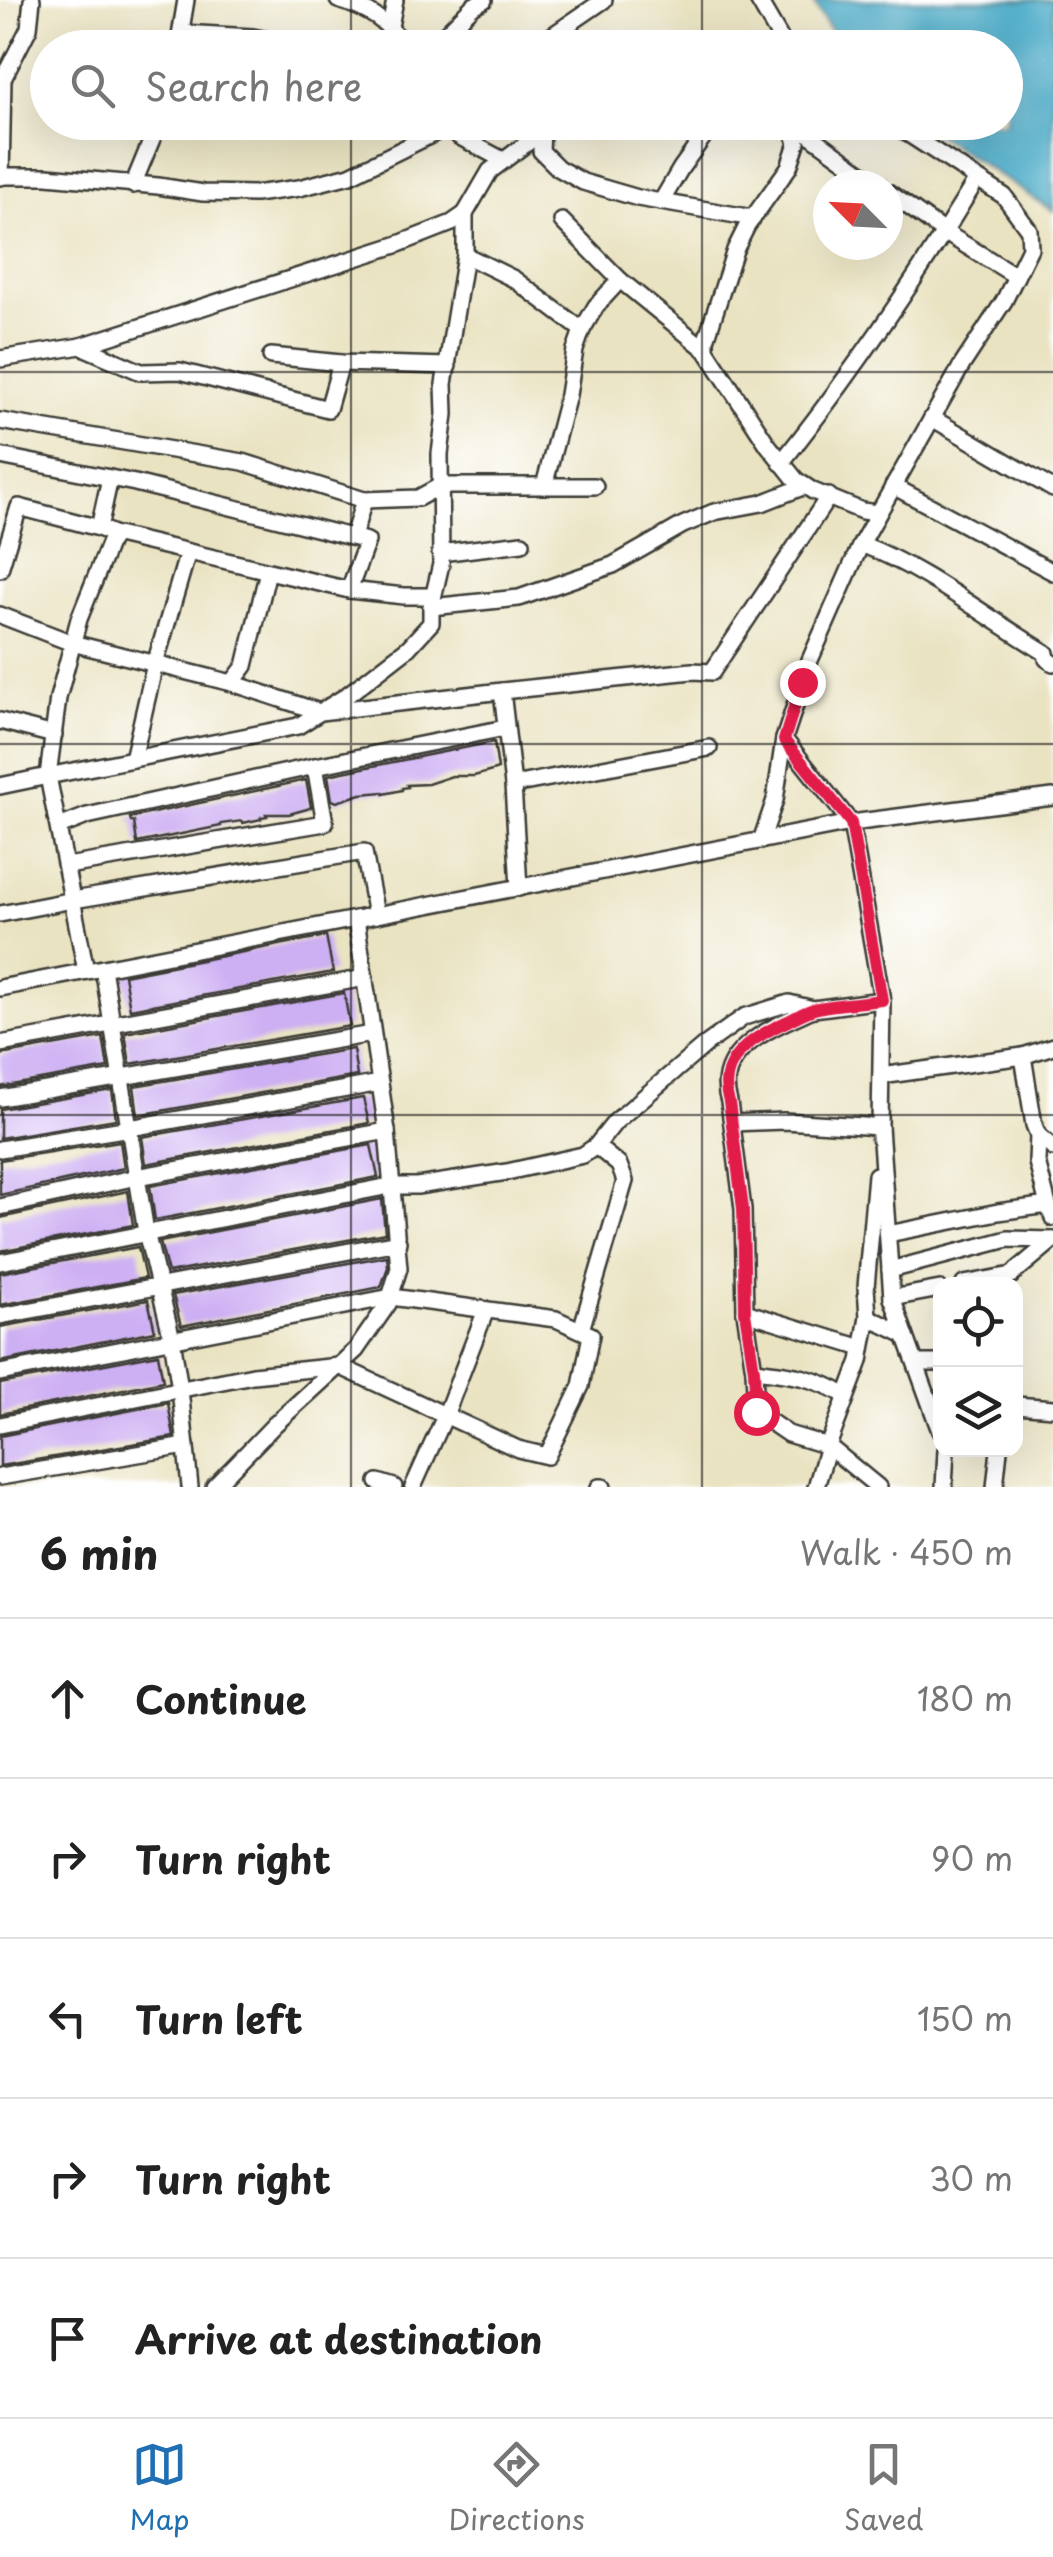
<!DOCTYPE html>
<meta charset="utf-8">
<style>
:root{--surface:#fff;--page:#f2f2f2;--text:#222;--muted:#767676;--line:#e0e0e0;--accent:#1f6fb2}
body{margin:0;font-family:"Playpen Sans",sans-serif;background:var(--page);color:var(--text)}
.controls{position:absolute;right:30px;bottom:30px;display:grid;overflow:hidden;border-radius:20px;box-shadow:0 10px 40px #0002}
.controls button{width:90px;height:90px;display:grid;place-items:center;padding:0;border:0;border-bottom:2px solid var(--line);background:var(--surface);color:var(--text);font:50px sans-serif}
.compass{position:absolute;left:813px;top:170px;width:90px;height:90px;border-radius:50%;background:var(--surface);box-shadow:0 10px 40px #0002;rotate:294deg}
.stop{position:absolute;width:30px;height:30px;margin:-22px;border:8px solid #e11d48;border-radius:50%;background:#fff}
.stop.end{background:#e11d48;border-color:#fff;box-shadow:0 2px 10px #0008}
.list{margin:0;padding:0;list-style:none}
h2{display:flex;justify-content:space-between;align-items:center;height:130px;margin:0;padding:0 40px;font-size:42px}
h2 small{font-size:32px;font-weight:400;color:var(--muted)}
.list li{display:grid;grid-template-columns:65px 1fr auto;gap:30px;align-items:center;box-sizing:border-box;height:160px;padding:0 40px;border-top:2px solid var(--line)}
.list b{display:block;font-size:38px;white-space:nowrap}
.list em{font-size:32px;font-style:normal;color:var(--muted)}
.icon{flex:none;width:55px;height:55px;fill:none;stroke:currentColor;stroke-width:2;stroke-linecap:round;stroke-linejoin:round}
.map{position:relative;flex:none;width:1053px;height:1487px;overflow:hidden}
.search{position:absolute;background:var(--surface);box-shadow:0 10px 40px #0002;left:30px;right:30px;top:30px;height:110px;display:flex;align-items:center;gap:25px;box-sizing:border-box;padding:0 35px;border-radius:55px;color:var(--muted);font-size:38px}
.sheet{height:930px;background:var(--surface)}
nav{display:flex;justify-content:space-around;align-items:center;box-sizing:border-box;height:140px;border-top:2px solid var(--line);background:var(--surface);font-size:28px;color:var(--muted)}
nav a{display:grid;justify-items:center;gap:5px}
nav .on{color:var(--accent)}
.map>svg:first-child{display:block}
</style>
<div class="map">
<svg width="1053" height="1487" viewBox="0 0 1053 1487">
<rect width="100%" height="100%" fill="#fff"/>
<filter id="ink" filterUnits="userSpaceOnUse"><feTurbulence type="fractalNoise" baseFrequency=".01" numOctaves="2"/><feDisplacementMap in="SourceGraphic" scale="20" xChannelSelector="R" yChannelSelector="G"/><feConvolveMatrix kernelMatrix="1 2 1 2 8 2 1 2 1" color-interpolation-filters="sRGB"/></filter>
<filter id="wash" filterUnits="userSpaceOnUse"><feTurbulence type="fractalNoise" baseFrequency=".0048" numOctaves="4" result="noise"/><feDisplacementMap in="SourceGraphic" scale="40" xChannelSelector="R" yChannelSelector="G"/><feGaussianBlur stdDeviation="2.25" result="paint"/><feColorMatrix in="noise" values="0 0 0 0 0 0 0 0 0 0 0 0 0 0 0 0 0 1.4 0 .05"/><feComposite in="paint" operator="in"/></filter>
<g filter="url(#wash)">
<rect width="100%" height="100%" fill="#eae3c2"/>
<path fill="#47a9c6" stroke="#326271" stroke-width="2.5" d="M812,0H1053V211L919,123L1006,122V48L841,47Z"/>
<g id="blocks">
<g fill="#cdaff3">
<path d="M494,742L498,769L492,771L474,776H452L428,784L407,785L408,787L402,788V790L384,794L383,792L361,794L337,802L332,800L328,775Z"/>
<path d="M306,780L311,807L307,809L289,814H266L267,816L261,817V819L243,823L242,821L221,824V826L137,843L134,822H131L130,818Z"/>
<path d="M326,936L333,972L130,1009L124,975Z"/>
<path d="M344,993L350,1026L130,1064L125,1033Z"/>
<path d="M103,1037L108,1068L0,1087V1055Z"/>
<path d="M353,1049L357,1076L138,1115L134,1086Z"/>
<path d="M112,1090L116,1119L0,1138V1109Z"/>
<path d="M363,1098L369,1123L146,1164L142,1137Z"/>
<path d="M120,1141L124,1168L0,1195V1160Z"/>
<path d="M371,1145L378,1177L155,1220L150,1186Z"/>
<path d="M128,1191L133,1225L0,1251V1218Z"/>
<path d="M382,1199L385,1233L168,1273L160,1242Z"/>
<path d="M138,1247L145,1278L0,1305V1273Z"/>
<path d="M387,1256L388,1267L381,1287L181,1326L173,1295Z"/>
<path d="M148,1300L155,1331L0,1362V1327Z"/>
<path d="M158,1354L163,1381L0,1414V1384Z"/>
<path d="M168,1403L174,1437L0,1466V1436Z"/>
</g>
</g>
</g>
<g filter="url(#ink)">
<use href="#blocks" fill-opacity="0" stroke="#3b3a35" stroke-width="2.5"/>
<g fill="none" stroke-linecap="round" stroke-linejoin="round">
<g stroke="#3b3a35" stroke-width="20">
<g id="minor">
<path d="M338,0C372,10 385,21 408,48"/>
<path d="M758,0L786,48"/>
<path d="M390,27L395,0"/>
<path d="M182,33L253,37L289,44"/>
<path d="M178,48L186,0"/>
<path d="M431,48L473,6L484,0"/>
<path d="M534,48L604,0"/>
<path d="M453,122L458,136L503,160"/>
<path d="M792,122L879,185"/>
<path d="M890,122L1004,196L1029,230L1030,248L1004,301L962,365L861,544L810,660L784,739L851,823L882,1000L880,1127L892,1298L940,1431"/>
<path d="M542,132L541,151L558,168L583,182L638,198L753,218"/>
<path d="M0,176H47L158,186L203,193L255,194L299,188L350,175L435,133L440,122"/>
<path d="M1,177L3,79L29,28L32,0"/>
<path d="M133,185L159,122"/>
<path d="M888,192L944,232L1016,276"/>
<path d="M661,202L681,168L714,122"/>
<path d="M562,221L620,280"/>
<path d="M465,255L514,279L582,330"/>
<path d="M81,346L141,372L180,371L328,409L341,363"/>
<path d="M706,350V340L735,250L747,226L789,167L797,143L790,122"/>
<path d="M271,356L341,363L448,366"/>
<path d="M0,359L81,346L396,245L452,223L465,214"/>
<path d="M932,418L1053,489"/>
<path d="M0,421L243,462L364,500L418,498L440,486H595"/>
<path d="M0,456L135,483L367,541L349,590L404,596H433"/>
<path d="M781,463C853,373 917,278 977,179"/>
<path d="M544,486L568,395L575,350L582,330L596,306L620,280L706,350L768,445L796,480L813,491L862,511L878,513"/>
<path d="M893,486L1053,572"/>
<path d="M99,528L110,478"/>
<path d="M353,537L364,500"/>
<path d="M861,544C928,570 984,616 1046,653L1047,659L1053,663"/>
<path d="M440,553L522,543"/>
<path d="M0,569L19,507L99,528L113,534"/>
<path d="M431,607L519,598L613,565L683,525L714,512L762,503L805,486"/>
<path d="M0,615L72,643L232,683L320,712L502,691L513,785L519,888"/>
<path d="M232,683L245,666L268,571"/>
<path d="M502,691L692,671L712,672L829,496"/>
<path d="M0,721L54,735"/>
<path d="M133,759L155,664L188,552"/>
<path d="M315,766L505,728"/>
<path d="M513,785L709,748"/>
<path d="M0,786L48,776L58,698L79,619L113,534L349,590"/>
<path d="M59,827L87,816L315,766L325,823L67,866"/>
<path d="M761,841L775,800L784,739"/>
<path d="M0,914L73,900L364,852L376,915"/>
<path d="M103,968L146,1232L172,1339L180,1389L190,1487"/>
<path d="M86,971L48,776L298,726L346,696L408,648L431,623V607L441,564L440,454L445,414L444,384L465,255V214L490,171L555,122"/>
<path d="M0,988L851,823L1053,797"/>
<path d="M813,1009C776,1026 712,1049 729,1102L743,1209L745,1312L754,1370L756,1412L788,1434L828,1446L860,1361L868,1317L866,1287L876,1175"/>
<path d="M0,1044L365,978"/>
<path d="M1023,1056L1053,1046"/>
<path d="M881,1076L1023,1056L1034,1125L1038,1135L1053,1148"/>
<path d="M0,1098L372,1034"/>
<path d="M732,1123L784,1121L880,1127L879,1137"/>
<path d="M1038,1135L1037,1162L1048,1205"/>
<path d="M0,1149L130,1128L380,1083"/>
<path d="M0,1207L137,1177L387,1131"/>
<path d="M888,1234L998,1212L1048,1205L1053,1218"/>
<path d="M0,1262L390,1186H417L507,1172L583,1155L596,1146L615,1122L705,1045L744,1017L789,1003L813,1009L882,1000"/>
<path d="M890,1270L1008,1239L1053,1240"/>
<path d="M1016,1271L1053,1240"/>
<path d="M964,1284L1012,1275"/>
<path d="M892,1298L940,1289"/>
<path d="M745,1312L862,1348"/>
<path d="M0,1316L398,1242"/>
<path d="M868,1317L905,1335"/>
<path d="M581,1330L625,1181L619,1165L596,1146"/>
<path d="M916,1363H940"/>
<path d="M754,1370C788,1374 817,1377 846,1396"/>
<path d="M0,1373L391,1297L556,1319L591,1335L581,1386L547,1456L518,1449L339,1366L253,1375L0,1425"/>
<path d="M1016,1405L1053,1408"/>
<path d="M0,1477L186,1446"/>
<path d="M378,1482L394,1487"/>
<path d="M214,1487L275,1424L356,1350L388,1304L399,1268L387,1131L356,919"/>
<path d="M413,1487L445,1416L486,1310"/>
<path d="M599,1487H603"/>
<path d="M816,1487L828,1446L878,1487"/>
<path d="M944,1487L946,1450"/>
<path d="M995,1487L999,1450"/>
</g>
</g>
<use href="#minor" stroke="#fff" stroke-width="15"/>
</g>
</g>
<g fill="none" stroke-linecap="round" stroke-linejoin="round" filter="url(#ink)">
<path stroke="#e11d48" stroke-width="12" d="M756,1412L754,1370L745,1312L743,1209L729,1102C715,1059 755,1036 788,1021C798,1016 807,1010 818,1008C838,1004 860,1003 882,1000L851,823L784,740L802,682"/>
</g>
<path fill="none" stroke="#1c1c1c" stroke-width="2.5" stroke-opacity="0.55" d="M351,0V48M702,0V48M351,122V1487M702,122V1487M0,372H1053M0,744H1053M0,1115H1053"/>
</svg>
<div class="controls">
<button><svg class="icon" aria-label="locate" viewBox="0 0 24 24"><circle cx="12" cy="12" r="6"/><path d="M12 2v4M12 18v4M2 12h4M18 12h4"/></svg></button>
<button><svg class="icon" aria-label="layers" viewBox="0 0 24 24"><path d="M12 4l9 5-9 5-9-5zM3 14l9 5 9-5"/></svg></button>
</div>
<svg class="compass" viewBox="-18 -18 36 36"><path d="M0-13l5 13h-10z" fill="#e53935"/><path d="M0 13l5-13h-10z" fill="#767676"/></svg>
<div class="stop" style="left:756px;top:1412px"></div>
<div class="stop end" style="left:802px;top:682px"></div>
<div class="search"><svg class="icon" aria-label="search" viewBox="0 0 24 24"><circle cx="10" cy="10" r="6"/><path d="M15 15l6 6"/></svg>Search here</div>
</div>
<section class="sheet">
<h2>6 min<small>Walk · 450 m</small></h2>
<ul class="list">
<li><svg class="icon" aria-label="ahead" viewBox="0 0 24 24"><path d="M12 20V5M6 11l6-6 6 6"/></svg><div><b>Continue</b></div><em>180 m</em></li>
<li><svg class="icon" aria-label="right" viewBox="0 0 24 24"><path d="M7 20v-9h11M14 6l5 5-5 5"/></svg><div><b>Turn right</b></div><em>90 m</em></li>
<li><svg class="icon" aria-label="left" viewBox="0 0 24 24"><path d="M17 20v-9H6M10 6l-5 5 5 5"/></svg><div><b>Turn left</b></div><em>150 m</em></li>
<li><svg class="icon" aria-label="right" viewBox="0 0 24 24"><path d="M7 20v-9h11M14 6l5 5-5 5"/></svg><div><b>Turn right</b></div><em>30 m</em></li>
<li><svg class="icon" aria-label="arrive" viewBox="0 0 24 24"><path d="M6 21V4h12l-3 4 3 4H6"/></svg><div><b>Arrive at destination</b></div></li>
</ul>
</section>
<nav>
<a class="on"><svg class="icon" aria-label="map" viewBox="0 0 24 24"><path d="M3 6l6-2 6 2 6-2v14l-6 2-6-2-6 2zM9 4v14M15 6v14"/></svg>Map</a>
<a><svg class="icon" aria-label="directions" viewBox="0 0 24 24"><path d="M12 3l9 9-9 9-9-9zM9 14v-3h6M13 9l2 2-2 2"/></svg>Directions</a>
<a><svg class="icon" aria-label="saved" viewBox="0 0 24 24"><path d="M7 4h10v16l-5-4-5 4z"/></svg>Saved</a>
</nav>
